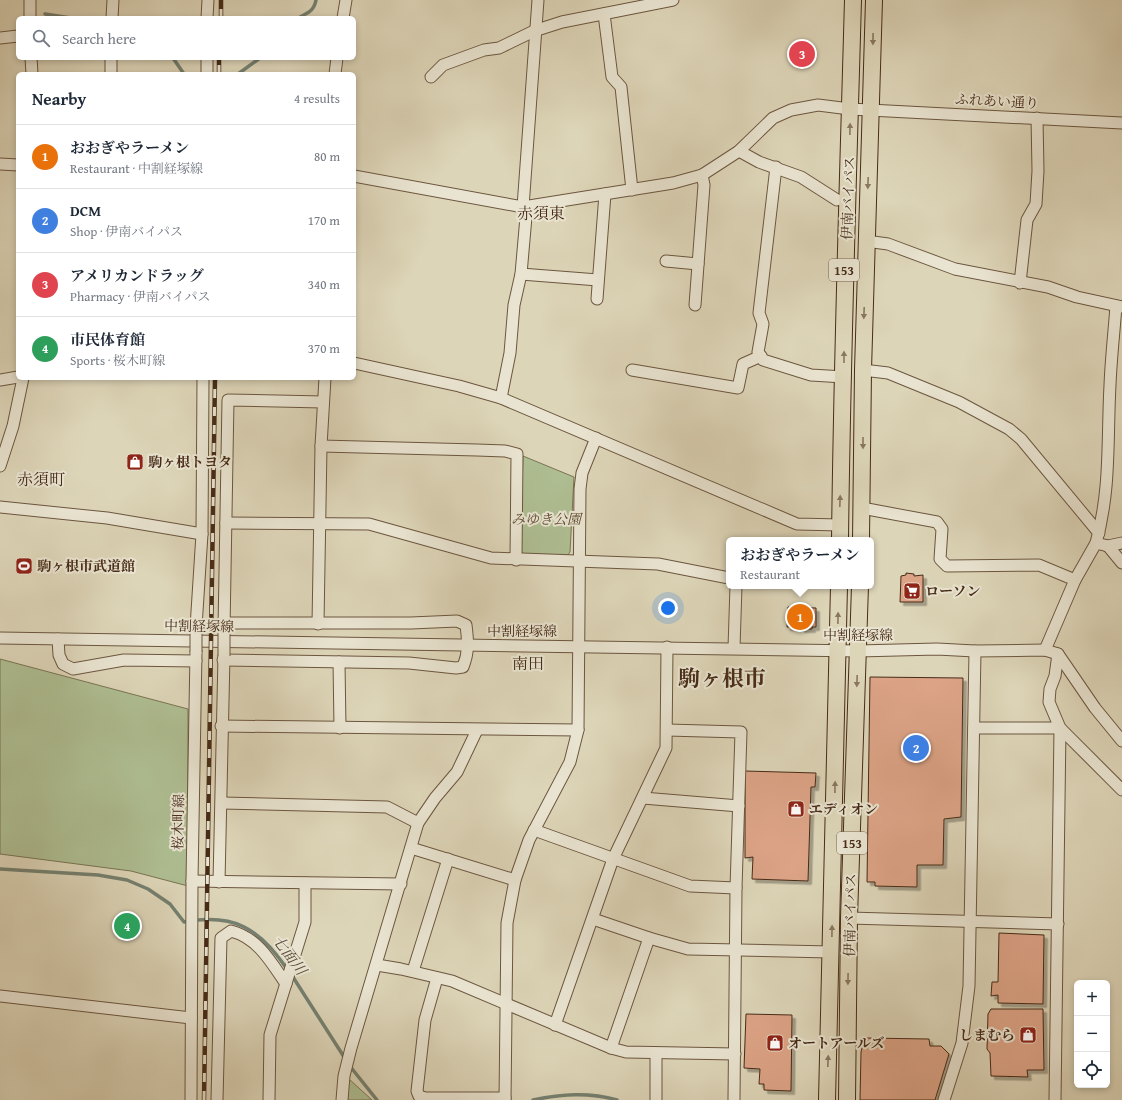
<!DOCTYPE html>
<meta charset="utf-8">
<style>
:root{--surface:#fff;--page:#f2f2f3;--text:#1f2937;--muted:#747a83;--line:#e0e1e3;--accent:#d93025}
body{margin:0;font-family:"Gentium Book Plus","Noto Serif JP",serif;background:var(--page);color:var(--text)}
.controls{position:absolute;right:12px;bottom:12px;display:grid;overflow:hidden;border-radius:6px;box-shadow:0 2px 6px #0003}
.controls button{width:36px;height:36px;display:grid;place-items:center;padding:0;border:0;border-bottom:1px solid var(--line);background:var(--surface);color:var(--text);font:20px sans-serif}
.you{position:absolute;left:668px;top:608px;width:14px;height:14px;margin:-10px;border:3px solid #fff;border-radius:50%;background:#1a73e8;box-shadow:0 0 0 6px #1a73e833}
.badge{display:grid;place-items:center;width:26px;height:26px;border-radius:50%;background:var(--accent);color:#fff;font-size:13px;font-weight:700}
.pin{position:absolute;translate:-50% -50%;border:2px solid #fff;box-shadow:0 1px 4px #0006}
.popup{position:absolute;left:726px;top:537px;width:148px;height:52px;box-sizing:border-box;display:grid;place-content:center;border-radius:6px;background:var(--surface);filter:drop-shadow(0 1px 3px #0005);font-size:13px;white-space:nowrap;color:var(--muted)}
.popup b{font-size:15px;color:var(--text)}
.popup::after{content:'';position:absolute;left:50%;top:100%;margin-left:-8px;border:8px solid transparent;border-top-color:var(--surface)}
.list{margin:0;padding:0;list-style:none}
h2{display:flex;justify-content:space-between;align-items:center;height:52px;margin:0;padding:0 16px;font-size:17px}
h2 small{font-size:13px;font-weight:400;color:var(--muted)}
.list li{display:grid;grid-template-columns:26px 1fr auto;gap:12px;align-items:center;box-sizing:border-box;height:64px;padding:0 16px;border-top:1px solid var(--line)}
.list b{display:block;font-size:15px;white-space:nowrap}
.list p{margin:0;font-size:13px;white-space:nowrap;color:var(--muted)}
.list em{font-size:13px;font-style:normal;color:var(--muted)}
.icon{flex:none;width:22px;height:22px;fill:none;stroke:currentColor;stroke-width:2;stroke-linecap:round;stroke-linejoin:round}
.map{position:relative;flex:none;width:1122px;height:1100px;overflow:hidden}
.search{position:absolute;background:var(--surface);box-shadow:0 2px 6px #0003;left:16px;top:16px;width:340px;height:44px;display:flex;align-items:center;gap:10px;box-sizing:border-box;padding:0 14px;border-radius:6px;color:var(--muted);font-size:15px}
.panel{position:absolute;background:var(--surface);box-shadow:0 2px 6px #0003;left:16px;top:72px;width:340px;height:308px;border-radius:6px}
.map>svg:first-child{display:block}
</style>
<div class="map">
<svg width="1122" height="1100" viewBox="0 0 1122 1100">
<defs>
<filter id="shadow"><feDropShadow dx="3.5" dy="3.5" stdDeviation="0" flood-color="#0004"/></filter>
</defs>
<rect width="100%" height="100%" fill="#ddd5b8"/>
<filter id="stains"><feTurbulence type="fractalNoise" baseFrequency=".005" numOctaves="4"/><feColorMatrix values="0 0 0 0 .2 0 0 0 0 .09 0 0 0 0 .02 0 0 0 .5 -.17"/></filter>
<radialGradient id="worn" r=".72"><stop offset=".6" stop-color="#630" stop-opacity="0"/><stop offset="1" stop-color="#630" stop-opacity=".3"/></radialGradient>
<g fill="#aebe92" stroke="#7a7454">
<path d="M523,456L574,477L570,552L567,556L525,555L520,551Z"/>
<path d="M0,659L188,709V886L131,871L0,854Z"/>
<path d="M349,1079L372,1100H347Z"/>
</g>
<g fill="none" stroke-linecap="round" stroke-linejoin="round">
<g stroke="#758070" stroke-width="3.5">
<path d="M45,14L71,18"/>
<path d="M298,18C308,13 314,11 316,0"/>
<path d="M173,58L184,74"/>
<path d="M238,74L260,58"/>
<path d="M0,869L98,875L127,880L148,889L170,904L184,922C234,913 259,928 287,969"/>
<path d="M291,974L346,1060"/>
<path d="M349,1065L377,1100"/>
<path d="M533,1100C562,1094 589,1092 617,1100"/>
</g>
</g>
<g fill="#dca386" stroke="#472b17" filter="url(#shadow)">
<path d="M906,573L914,574V576L923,575V602H900L901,576L906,575Z"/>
<path d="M788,607L816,608V627H812V629H801V627H787Z"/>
<path d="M870,677L963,678L961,817L944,819L943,865H917V887L875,886V882H867Z"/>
<path d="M745,771L816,773L815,787H811L808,881L752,879L753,857L745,858Z"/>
<path d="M999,933L1044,935L1043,1004L998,1003V995L991,996L992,982H998Z"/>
<path d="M991,1009H1043L1044,1070H1027L1028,1077L991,1076L990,1053L987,1049L988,1014Z"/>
<path d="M746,1014L792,1015L791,1091L764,1090V1084H759L760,1069L744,1068Z"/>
<path d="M866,1038L929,1039L930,1046H941L949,1054L935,1100H860L861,1052L863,1044H866Z"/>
</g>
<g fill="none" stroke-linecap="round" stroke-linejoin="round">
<g stroke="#6c563f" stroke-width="13">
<g id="minor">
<path d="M30,0V18"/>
<path d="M604,14L612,77L621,87L632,190"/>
<path d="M112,18L113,0"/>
<path d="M207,18L208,0"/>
<path d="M343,18L346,0"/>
<path d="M0,38L18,36"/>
<path d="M31,58L32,74"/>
<path d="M111,74V58"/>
<path d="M207,74V58"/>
<path d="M335,74L337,58"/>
<path d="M431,77L443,65L484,50L499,48L534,31L562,22L673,0"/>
<path d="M739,151L759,162L801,177L837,200"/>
<path d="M0,164L18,165"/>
<path d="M776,167L759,313L763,324L758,352L763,360L811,375L844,377"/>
<path d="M354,176L523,207L673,183L702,175L739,151L773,118L791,110L818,105L850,109L1122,123"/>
<path d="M866,241L888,244L955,269L1048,287L1077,297L1122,307"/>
<path d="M666,261L698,264"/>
<path d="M521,274L598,280"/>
<path d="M1020,283L1027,220L1036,204L1038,171L1037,118"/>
<path d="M597,299L605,194"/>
<path d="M695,305L704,185L702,175"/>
<path d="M354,363L459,386L501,398L797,524L840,525"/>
<path d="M632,370L738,388L743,364L761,356"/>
<path d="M863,370L888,373L959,402L1009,429L1021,439L1099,533"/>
<path d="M0,380L18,377"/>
<path d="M501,398L510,353L514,305L521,274L526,217L523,207L538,0"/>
<path d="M321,446L477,450L505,451L517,454L516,560"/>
<path d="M0,466L13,426L23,378"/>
<path d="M0,507L107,518L202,534"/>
<path d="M862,508L937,522L942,529L940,559L947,566L1039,565L1075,580"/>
<path d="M226,523L369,524L491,558L658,564L729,578"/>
<path d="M1096,543C1111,489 1107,440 1110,385C1111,359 1114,333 1116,306"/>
<path d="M1108,546L1122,563"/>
<path d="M318,624L321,446L325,378"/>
<path d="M196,627L202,534L203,378"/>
<path d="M224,629L228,400L323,402"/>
<path d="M0,638L858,651L937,649L975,651L1045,650L1058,654L1095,708L1122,741"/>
<path d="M58,639L59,655L63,664L73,669L124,660L196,661"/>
<path d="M734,648L736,586"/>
<path d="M1045,650L1075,580L1096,543L1108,546L1122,543"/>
<path d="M223,660L409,663L456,668L463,667C469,652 468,641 466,625L457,621L411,623H224"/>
<path d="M339,662L340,728"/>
<path d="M221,726L578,730"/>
<path d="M974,728H1060L1122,790"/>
<path d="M667,730L741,732L736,888L734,1100"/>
<path d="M643,798L739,806"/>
<path d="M222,803L387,807L418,823"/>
<path d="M534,830L690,886L736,888"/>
<path d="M411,848L515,880"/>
<path d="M192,881L401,884"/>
<path d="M219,882L224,656"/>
<path d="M849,918L1058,924"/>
<path d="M593,919L649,938L688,949L831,952"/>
<path d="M377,965L401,969L452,981L611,1048L626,1052L735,1054"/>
<path d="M413,971L448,859"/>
<path d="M437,978L425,1020L417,1091L419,1096L425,1098H505"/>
<path d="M0,996L191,1018"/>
<path d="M555,1025L613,859L666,748L667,647"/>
<path d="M611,1048L649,938"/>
<path d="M191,1100L192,881L196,652"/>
<path d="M217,1100L221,938L231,931C258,938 271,962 286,984"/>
<path d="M269,1100L270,1035L305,922V883"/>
<path d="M342,1100L344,1076L351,1048L418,823L435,798L457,772L477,730"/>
<path d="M505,1100L507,923L515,880L529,840L570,762L578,730L580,489L582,473L596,438"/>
<path d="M656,1100V1053"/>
<path d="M944,1100L962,1043L969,986L975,651"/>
<path d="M1055,1100L1060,728L1049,702L1050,689L1055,676L1058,654"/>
</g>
</g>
<g stroke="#472b17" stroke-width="18">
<g id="highway">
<path d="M840,540C842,360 848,180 853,0"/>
<path d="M861,540L863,370L874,0"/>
<path d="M827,1100L839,586"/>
<path d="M847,1100L849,918L860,586"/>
</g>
</g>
<use href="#minor" stroke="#e9e4d1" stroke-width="11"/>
<use href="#highway" stroke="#ddd5b8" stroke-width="16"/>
<g stroke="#472b17" stroke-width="4.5">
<g id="rail">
<path d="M221,18V0"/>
<path d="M219,74V58"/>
<path d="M204,1100L215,378"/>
</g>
</g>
<use href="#rail" stroke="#e9e4d1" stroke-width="3" stroke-dasharray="9" stroke-linecap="butt"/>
<g stroke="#6c563f" stroke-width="13" stroke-linecap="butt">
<g id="minor-bridge">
<path d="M196,652V627"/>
<path d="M224,656V629"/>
</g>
</g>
<use href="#minor-bridge" stroke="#e9e4d1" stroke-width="11"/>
</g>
<defs><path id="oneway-solid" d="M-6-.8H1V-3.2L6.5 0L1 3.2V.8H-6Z"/></defs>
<g fill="#8a775f">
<use href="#oneway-solid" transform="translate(873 39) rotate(91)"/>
<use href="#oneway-solid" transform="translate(850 129) rotate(-89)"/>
<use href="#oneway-solid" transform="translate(868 183) rotate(92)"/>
<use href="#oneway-solid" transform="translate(864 313) rotate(92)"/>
<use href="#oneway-solid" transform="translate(844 357) rotate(-90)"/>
<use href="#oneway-solid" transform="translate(863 443) rotate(90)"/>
<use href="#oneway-solid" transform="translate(840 501) rotate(-88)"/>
<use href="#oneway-solid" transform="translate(838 618) rotate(-89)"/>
<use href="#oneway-solid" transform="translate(857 681) rotate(92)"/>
<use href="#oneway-solid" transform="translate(835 787) rotate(-89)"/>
<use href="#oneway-solid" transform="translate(832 931) rotate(-89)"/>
<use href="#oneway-solid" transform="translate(848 979) rotate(91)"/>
<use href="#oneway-solid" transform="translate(828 1061) rotate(-88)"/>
</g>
<defs>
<g id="shop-square" transform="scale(0.9)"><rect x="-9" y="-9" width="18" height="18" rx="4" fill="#8f2418" stroke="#e9e4d1"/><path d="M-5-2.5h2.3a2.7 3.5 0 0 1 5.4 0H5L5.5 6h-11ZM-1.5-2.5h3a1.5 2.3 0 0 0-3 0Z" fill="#fff"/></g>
<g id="stadium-square" transform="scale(0.9)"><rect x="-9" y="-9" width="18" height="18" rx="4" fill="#8f2418" stroke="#e9e4d1"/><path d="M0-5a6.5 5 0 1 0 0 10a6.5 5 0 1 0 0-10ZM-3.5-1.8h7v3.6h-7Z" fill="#fff"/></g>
<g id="supermarket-square" transform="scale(0.9)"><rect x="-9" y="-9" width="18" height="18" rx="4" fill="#8f2418" stroke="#e9e4d1"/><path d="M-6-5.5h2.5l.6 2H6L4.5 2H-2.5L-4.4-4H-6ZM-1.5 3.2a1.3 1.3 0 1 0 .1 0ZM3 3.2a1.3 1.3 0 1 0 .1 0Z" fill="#fff"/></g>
</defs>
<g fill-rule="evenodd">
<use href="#shop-square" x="135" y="462"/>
<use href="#stadium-square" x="24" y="566"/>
<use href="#supermarket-square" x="912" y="591"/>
<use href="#shop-square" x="796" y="809"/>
<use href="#shop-square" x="1028" y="1035"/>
<use href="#shop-square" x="775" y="1043"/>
</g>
<g text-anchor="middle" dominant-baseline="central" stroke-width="4" stroke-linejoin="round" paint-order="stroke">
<g fill="#e9e4d1" stroke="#78624f" stroke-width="1">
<rect x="829" y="259" width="30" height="22" rx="3"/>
<rect x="837" y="832" width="30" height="22" rx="3"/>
</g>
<g font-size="13" font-weight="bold" fill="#472b17">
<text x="844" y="270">153</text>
<text x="852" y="843">153</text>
</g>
<g font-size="14" fill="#472b17" stroke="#e9e4d1">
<text transform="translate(997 101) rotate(3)">ふれあい通り</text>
<text transform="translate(848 198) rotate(-88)">伊南バイパス</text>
<text transform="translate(199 626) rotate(1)">中割経塚線</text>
<text x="522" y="631">中割経塚線</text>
<text x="858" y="635">中割経塚線</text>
<text transform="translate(178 822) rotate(-89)">桜木町線</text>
<text transform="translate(850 915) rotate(-89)">伊南バイパス</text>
</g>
<g font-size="14" font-weight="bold" fill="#472b17" stroke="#e9e4d1" text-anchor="start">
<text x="148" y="462">駒ヶ根トヨタ</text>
<text x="37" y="566">駒ヶ根市武道館</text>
<text x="925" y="591">ローソン</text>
<text x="809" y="809">エディオン</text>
<text x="1015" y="1035" text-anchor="end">しまむら</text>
<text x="788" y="1043">オートアールズ</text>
</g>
<g font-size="14" font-style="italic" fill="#5c4830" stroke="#e9e4d1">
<text x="546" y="519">みゆき公園</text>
</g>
<g font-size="15" font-style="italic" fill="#564735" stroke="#e9e4d1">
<text transform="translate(290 955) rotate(53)">七面川</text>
</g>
<g font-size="16" fill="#472b17" stroke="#e9e4d1">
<text x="541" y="213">赤須東</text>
<text x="41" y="479">赤須町</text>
<text x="528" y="663">南田</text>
</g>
<g font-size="22" font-weight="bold" fill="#472b17" stroke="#e9e4d1">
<text x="722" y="678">駒ヶ根市</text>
</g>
</g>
<rect width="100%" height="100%" filter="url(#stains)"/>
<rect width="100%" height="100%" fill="url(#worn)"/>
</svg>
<div class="controls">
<button>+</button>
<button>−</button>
<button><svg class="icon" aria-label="locate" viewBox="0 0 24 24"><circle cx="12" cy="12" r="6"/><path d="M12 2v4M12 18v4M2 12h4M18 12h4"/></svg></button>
</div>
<div class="you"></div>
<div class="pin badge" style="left:800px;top:617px;background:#e8710a">1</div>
<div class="popup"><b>おおぎやラーメン</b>Restaurant</div>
<div class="pin badge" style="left:916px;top:748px;background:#3f7fe0">2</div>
<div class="pin badge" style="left:802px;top:54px;background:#e0444e">3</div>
<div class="pin badge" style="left:127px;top:926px;background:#2e9e5b">4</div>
<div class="search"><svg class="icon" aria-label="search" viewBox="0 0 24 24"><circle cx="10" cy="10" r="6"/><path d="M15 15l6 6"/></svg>Search here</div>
<section class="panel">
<h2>Nearby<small>4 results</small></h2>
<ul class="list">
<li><span class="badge" style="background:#e8710a">1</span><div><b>おおぎやラーメン</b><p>Restaurant · 中割経塚線</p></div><em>80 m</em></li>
<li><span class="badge" style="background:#3f7fe0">2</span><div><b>DCM</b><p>Shop · 伊南バイパス</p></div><em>170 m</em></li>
<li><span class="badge" style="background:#e0444e">3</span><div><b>アメリカンドラッグ</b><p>Pharmacy · 伊南バイパス</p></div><em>340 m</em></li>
<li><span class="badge" style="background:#2e9e5b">4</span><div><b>市民体育館</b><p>Sports · 桜木町線</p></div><em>370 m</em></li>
</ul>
</section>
</div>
